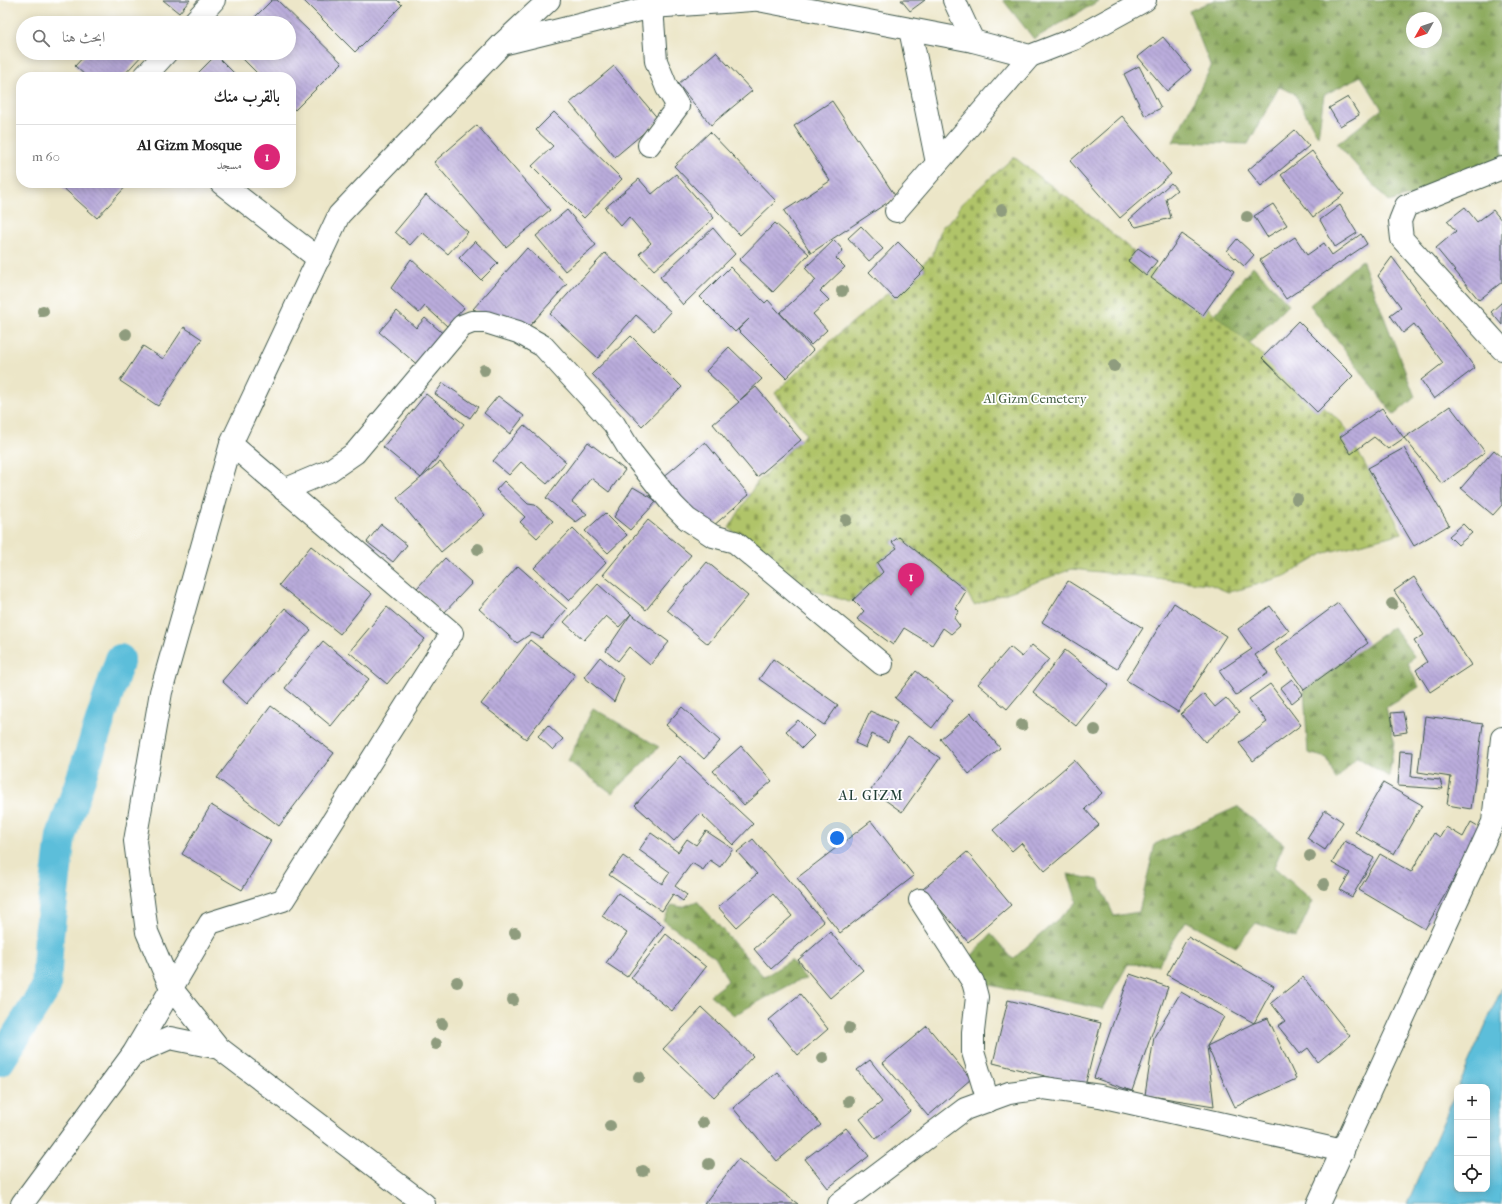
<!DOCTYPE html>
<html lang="ar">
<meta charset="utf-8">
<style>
:root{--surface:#fff;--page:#f6f6f6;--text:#222;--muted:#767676;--line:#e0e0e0;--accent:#db2777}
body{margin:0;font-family:"IM FELL French Canon",Amiri,serif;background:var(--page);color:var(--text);direction:rtl}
.controls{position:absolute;right:12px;bottom:12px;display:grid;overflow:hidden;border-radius:8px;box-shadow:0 2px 10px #0003}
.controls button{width:36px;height:36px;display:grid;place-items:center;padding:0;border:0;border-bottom:1px solid var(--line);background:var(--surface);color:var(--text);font:20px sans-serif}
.compass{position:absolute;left:1406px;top:12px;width:36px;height:36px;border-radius:50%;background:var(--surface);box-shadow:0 2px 10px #0003;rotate:230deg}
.you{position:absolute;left:837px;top:838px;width:14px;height:14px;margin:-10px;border:3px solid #fff;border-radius:50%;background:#1a73e8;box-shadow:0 0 0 6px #1a73e833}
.badge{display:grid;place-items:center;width:26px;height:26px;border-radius:50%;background:var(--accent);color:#fff;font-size:13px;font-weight:700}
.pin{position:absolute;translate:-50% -33px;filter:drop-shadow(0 1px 2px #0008)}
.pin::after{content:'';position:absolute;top:21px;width:14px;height:12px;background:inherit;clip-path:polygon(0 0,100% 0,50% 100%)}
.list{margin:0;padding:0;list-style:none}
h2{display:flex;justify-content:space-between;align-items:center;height:52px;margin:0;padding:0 16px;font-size:17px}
h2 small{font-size:13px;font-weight:400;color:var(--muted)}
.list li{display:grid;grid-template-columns:26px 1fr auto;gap:12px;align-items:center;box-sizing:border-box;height:64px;padding:0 16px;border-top:1px solid var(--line)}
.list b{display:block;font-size:15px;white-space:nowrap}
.list p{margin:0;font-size:13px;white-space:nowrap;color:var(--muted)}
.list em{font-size:13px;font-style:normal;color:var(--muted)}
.icon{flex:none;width:22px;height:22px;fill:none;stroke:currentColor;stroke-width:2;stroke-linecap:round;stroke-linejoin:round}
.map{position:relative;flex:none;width:1502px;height:1204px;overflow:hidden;direction:ltr}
.search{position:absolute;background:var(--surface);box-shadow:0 2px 10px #0003;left:16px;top:16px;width:280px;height:44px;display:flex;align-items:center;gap:10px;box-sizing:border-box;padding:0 14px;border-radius:22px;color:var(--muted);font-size:15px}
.panel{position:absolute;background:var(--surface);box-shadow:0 2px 10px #0003;left:16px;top:72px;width:280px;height:116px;border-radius:16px;direction:rtl}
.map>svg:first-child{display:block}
</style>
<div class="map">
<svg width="1502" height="1204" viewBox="0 0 1502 1204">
<defs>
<pattern id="forest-firs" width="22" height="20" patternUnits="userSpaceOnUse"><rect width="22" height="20" fill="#8caa5d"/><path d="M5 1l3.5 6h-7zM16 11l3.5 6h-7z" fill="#728c4e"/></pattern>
<pattern id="cemetery-stones" width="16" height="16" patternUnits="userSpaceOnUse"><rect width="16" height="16" fill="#b0c469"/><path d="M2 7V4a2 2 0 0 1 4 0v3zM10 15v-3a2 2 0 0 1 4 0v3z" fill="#8fa057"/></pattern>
<pattern id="building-back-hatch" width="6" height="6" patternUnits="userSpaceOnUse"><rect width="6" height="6" fill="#baacdc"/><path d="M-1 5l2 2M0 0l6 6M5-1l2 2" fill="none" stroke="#978db3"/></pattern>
</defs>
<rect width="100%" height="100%" fill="#fff"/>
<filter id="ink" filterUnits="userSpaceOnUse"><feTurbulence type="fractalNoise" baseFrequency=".025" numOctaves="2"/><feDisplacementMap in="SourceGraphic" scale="8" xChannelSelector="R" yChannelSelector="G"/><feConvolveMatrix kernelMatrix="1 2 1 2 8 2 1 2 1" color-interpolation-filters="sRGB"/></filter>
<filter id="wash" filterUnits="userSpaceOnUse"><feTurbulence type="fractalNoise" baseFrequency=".012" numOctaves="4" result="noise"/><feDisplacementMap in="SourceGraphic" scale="16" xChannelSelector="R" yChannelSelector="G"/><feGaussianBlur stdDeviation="0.9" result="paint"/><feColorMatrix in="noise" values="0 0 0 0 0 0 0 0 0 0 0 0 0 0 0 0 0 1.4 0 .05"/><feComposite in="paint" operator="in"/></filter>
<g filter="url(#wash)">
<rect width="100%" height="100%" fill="#ece6c8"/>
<g fill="url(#forest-firs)" stroke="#567448" fill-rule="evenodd">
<path d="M1003,0H1100L1034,39Z"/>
<path d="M1214,0H1502V170L1389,202L1337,144L1382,109L1361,76L1324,95L1318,136L1294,93L1279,87L1248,144L1173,142L1211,67L1189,11ZM1412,18H1436V42H1412Z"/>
<path d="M1362,260L1415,397L1394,415L1310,305Z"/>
<path d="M1253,266L1289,304L1248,344L1212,318Z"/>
<path d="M1393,627L1414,656L1408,664L1419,687L1386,707L1394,741L1389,777L1357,757L1336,780L1327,758L1308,753L1304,690Z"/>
<path d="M593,708L659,747L612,793L568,761Z"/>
<path d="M1237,807L1284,844L1274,867L1313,901L1296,938L1256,923L1236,947L1186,921L1158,965L1128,964L1103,1009L985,984L967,961L991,934L1013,959L1077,902L1068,874L1098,880L1114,916L1139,912L1155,844Z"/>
<path d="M697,901L764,977L791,960L806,979L797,981L734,1015L710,995L728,981L716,958L663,920L672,905L682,907Z"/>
</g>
<path fill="url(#cemetery-stones)" stroke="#68804e" d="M1014,157C1047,183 1082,208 1115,236C1145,261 1175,288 1209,309L1341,422L1389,507L1402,533L1325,553L1285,576L1242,589L1228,592L1209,584L1072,569L974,605L966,591L899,537L892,542L897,548L877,563L883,572L853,600L849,602L793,584L729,528L757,482L806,434L775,393L835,337L932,256L942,227L956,215L961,204Z"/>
<path fill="#5cbeda" stroke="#3e7e87" d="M1502,988V1204H1407L1457,1090V1189H1487V1087H1458Z"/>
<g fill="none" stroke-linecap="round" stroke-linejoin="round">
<path stroke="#5cbeda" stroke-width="30" d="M0,1061L46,988L49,935L61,836L91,749L120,659"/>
</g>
<g id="blocks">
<g fill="url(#building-back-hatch)">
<path d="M163,0H190L179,13Z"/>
<path d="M272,0H277L342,63L295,110L291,106V77H261L237,53H289V23H249Z"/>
<path d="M303,0H397L402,5L355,52Z"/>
<path d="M901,0H925L910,11Z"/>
<path d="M1163,37L1191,70L1167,91L1138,57Z"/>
<path d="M716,52L752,91L711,125L678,84Z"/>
<path d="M87,53H144L122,77H87L75,66Z"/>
<path d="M216,55L238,77H194Z"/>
<path d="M614,66L659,120L615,157L570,103Z"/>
<path d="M1139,66L1161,108L1145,116L1124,74Z"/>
<path d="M1348,97L1359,115L1340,126L1329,108Z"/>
<path d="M832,101L896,197L811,253L784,211L830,181L794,126Z"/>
<path d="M554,112L622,179L584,218L532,166L553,146L536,130Z"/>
<path d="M1122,116L1171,174L1120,218L1070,161Z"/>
<path d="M477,125L550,210L506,247L434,162Z"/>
<path d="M1295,130L1309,146L1261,186L1248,170Z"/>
<path d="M710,132L776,201L740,235L674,166Z"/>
<path d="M1312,151L1344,194L1313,217L1281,175Z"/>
<path d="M676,174L714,218L654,270L639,254L651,243L629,217L621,226L605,208L639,179L652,194Z"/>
<path d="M61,183H129L97,218L60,185Z"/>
<path d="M1171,183L1177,190L1166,199L1171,218L1136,227L1129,220Z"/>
<path d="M426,195L468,232L448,254L422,232L410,245L395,232Z"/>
<path d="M1273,204L1287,225L1267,237L1254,216Z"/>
<path d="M1340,205L1357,233L1335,247L1320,220Z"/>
<path d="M1465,207L1477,222L1493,210L1502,221V282L1479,300L1436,248L1456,231L1447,221Z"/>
<path d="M567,210L596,245L565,271L536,236Z"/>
<path d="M775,223L809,254L773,292L739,260Z"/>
<path d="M861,226L883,249L869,261L848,238Z"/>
<path d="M713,228L735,254L683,305L660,277Z"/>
<path d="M1182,234L1234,271L1203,315L1151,278Z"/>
<path d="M1361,234L1367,244L1286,299L1260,260L1295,237L1307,255L1324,243L1332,255Z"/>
<path d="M1237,239L1254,255L1244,266L1227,251Z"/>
<path d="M834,240L843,250L836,258L845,267L820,291L829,300L813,314L827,330L811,345L780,313L816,280L805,268Z"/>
<path d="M475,241L498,263L481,280L459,258Z"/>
<path d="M898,242L925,269L895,299L869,272Z"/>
<path d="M527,248L567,284L525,331L473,309Z"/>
<path d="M1138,248L1157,261L1146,276L1128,261Z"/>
<path d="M605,253L671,312L654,331L636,315L598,358L550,314Z"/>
<path d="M1392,257L1475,368L1434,399L1421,380L1443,363L1414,324L1403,333L1390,315L1401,307L1378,276Z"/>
<path d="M411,259L464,308L447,326L425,306L419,313L391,288Z"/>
<path d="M730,267L765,303L768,300L813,350L786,378L738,330L749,319L735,332L700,297Z"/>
<path d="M1502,302V325L1491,312Z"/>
<path d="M397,311L416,328L425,318L446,336L420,367L379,332Z"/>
<path d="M1298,321L1353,376L1317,412L1262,358Z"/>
<path d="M184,327L202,339L158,406L120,381L143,346L163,359Z"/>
<path d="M631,336L682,387L642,426L592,374Z"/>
<path d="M729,347L762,379L740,400L756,387L801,440L757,477L713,424L739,402L706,371Z"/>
<path d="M443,383L478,407L470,418L435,394Z"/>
<path d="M426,394L464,424L421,478L383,447Z"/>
<path d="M498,396L524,416L510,434L484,413Z"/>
<path d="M1450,406L1485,452L1442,484L1404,438Z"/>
<path d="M1382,408L1404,438L1388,449L1374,437L1351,454L1340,437Z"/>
<path d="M524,425L566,462L547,484L521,462L509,475L493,461Z"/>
<path d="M588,442L625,470L609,492L591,478L572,502L587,514L576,522L546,498Z"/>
<path d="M705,442L749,495L706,532L661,479Z"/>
<path d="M1404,448L1449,525L1414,546L1368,468Z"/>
<path d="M1494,450L1502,457V505L1493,515L1461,488Z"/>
<path d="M440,462L485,515L441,552L397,498Z"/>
<path d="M504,481L528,504L535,505L553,521L537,538L520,522L525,517L496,490Z"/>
<path d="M633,487L657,501L630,530L614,517Z"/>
<path d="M605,513L627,535L608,553L585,531Z"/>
<path d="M648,520L691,555L646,610L603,575Z"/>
<path d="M381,524L407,545L393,562L367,542Z"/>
<path d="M1463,524L1472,533L1458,545L1449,536Z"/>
<path d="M573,528L606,562L569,601L534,568Z"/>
<path d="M899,537L966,591L956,608L959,611L954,618L960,626L951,634L943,628L932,645L904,628L893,645L857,619L864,611L853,600L883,572L877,563L897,548L892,542Z"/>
<path d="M311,546L372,594L340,634L279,585Z"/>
<path d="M445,558L472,583L443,614L417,588Z"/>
<path d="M707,562L748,596L708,644L667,610Z"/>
<path d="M518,566L567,609L542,638L532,633L517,643L479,609Z"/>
<path d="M1414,577L1471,665L1430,692L1416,670L1427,662L1414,641L1424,635L1394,591Z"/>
<path d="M1068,581L1143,628L1117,669L1042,622Z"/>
<path d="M598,584L631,614L619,627L606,616L584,640L564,622Z"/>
<path d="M1174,603L1226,636L1178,712L1126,680Z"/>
<path d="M1338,603L1368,643L1304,690L1275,650Z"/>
<path d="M1270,606L1289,631L1255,655L1268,673L1236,695L1219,671L1252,649L1238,629Z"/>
<path d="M387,607L425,639L387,684L349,652Z"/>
<path d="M285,608L311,630L247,704L222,681Z"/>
<path d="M631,614L669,642L650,665L629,647L618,661L606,651Z"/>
<path d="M530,640L575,675L526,739L481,704Z"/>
<path d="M323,641L369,679L331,726L285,688Z"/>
<path d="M1032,645L1049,659L1007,709L978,684L1010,647L1022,657Z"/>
<path d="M1065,650L1109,685L1076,726L1033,692Z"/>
<path d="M600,657L624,678L614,702L584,677Z"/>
<path d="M773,659L838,705L824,725L759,679Z"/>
<path d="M916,671L953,700L932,728L895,698Z"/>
<path d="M1292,679L1303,694L1292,703L1280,688Z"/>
<path d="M1270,684L1301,725L1253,761L1239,743L1267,722L1249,699Z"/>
<path d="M1204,694L1215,707L1226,698L1239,713L1205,742L1181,714Z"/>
<path d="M271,706L334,753L279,826L217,778Z"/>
<path d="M682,707L720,741L704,759L666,725Z"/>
<path d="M870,711L897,723L888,742L872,734L866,748L855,743Z"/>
<path d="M1403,712L1407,732L1394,734L1391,713Z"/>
<path d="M971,713L1000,748L969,774L940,739Z"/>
<path d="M1425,716L1483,724L1471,809L1447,805L1451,777L1418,772Z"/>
<path d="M798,720L814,736L802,748L786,731Z"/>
<path d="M548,725L563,739L553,750L538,736Z"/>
<path d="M908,736L940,758L902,812L871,790Z"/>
<path d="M741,746L772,781L744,805L713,771Z"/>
<path d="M1400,751L1413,752L1411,777L1440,780L1443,789L1398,786Z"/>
<path d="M680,756L753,824L733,845L700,813L674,841L635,805Z"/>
<path d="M1074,760L1102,793L1085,809L1099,825L1045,871L1021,843L1012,851L993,830Z"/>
<path d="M1383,783L1422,805L1394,854L1355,832Z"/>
<path d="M211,805L271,841L242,890L182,854Z"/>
<path d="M1325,810L1343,822L1325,850L1307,838Z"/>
<path d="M871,821L914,876L840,933L797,878Z"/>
<path d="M1471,822L1483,829L1425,929L1359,890L1380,854L1411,872L1434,833L1440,837L1446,827L1463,837Z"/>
<path d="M706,831L733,849L720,867L710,860L703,870L692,863L675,886L687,895L683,901L673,894L662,911L609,875L623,856L662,884L670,872L639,850L651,833L678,852L687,839L696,845Z"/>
<path d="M753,839L824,922L771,969L754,949L792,916L773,894L736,927L718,907L757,874L737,852Z"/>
<path d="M1345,841L1374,858L1352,897L1340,890L1350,873L1332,863Z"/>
<path d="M967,852L1011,905L968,942L923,889Z"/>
<path d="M618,893L664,926L627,977L606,963L627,933L602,916Z"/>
<path d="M830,932L863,970L830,998L798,960Z"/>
<path d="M666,934L706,967L672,1011L631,978Z"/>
<path d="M1188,937L1274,986L1254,1023L1167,975Z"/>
<path d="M1130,974L1168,987L1132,1091L1094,1078Z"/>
<path d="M1303,977L1350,1036L1318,1062L1308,1048L1300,1054L1278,1026L1285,1021L1271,1003Z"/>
<path d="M1181,992L1224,1017L1207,1046L1214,1106L1145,1095L1154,1037Z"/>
<path d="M800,994L828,1029L798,1055L769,1020Z"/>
<path d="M1008,1000L1101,1023L1085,1086L993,1063Z"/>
<path d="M702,1008L753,1056L714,1097L663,1049Z"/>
<path d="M1268,1018L1296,1079L1235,1107L1207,1046L1254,1023Z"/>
<path d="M927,1026L971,1079L928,1116L883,1063Z"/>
<path d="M870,1060L910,1111L876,1139L860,1119L882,1102L857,1070Z"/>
<path d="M777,1072L821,1125L777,1161L733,1108Z"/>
<path d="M846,1128L869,1156L828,1188L805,1159Z"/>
<path d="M738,1159L798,1204H704Z"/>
</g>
</g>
</g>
<g filter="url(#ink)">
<use href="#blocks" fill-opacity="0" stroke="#3e564a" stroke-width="1"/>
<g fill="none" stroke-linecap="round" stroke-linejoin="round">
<g stroke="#3e564a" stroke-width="24">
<g id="minor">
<path d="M758,0L973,41L1030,56L1074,39L1145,0"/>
<path d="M954,0L973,41"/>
<path d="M193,23L214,0"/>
<path d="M910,29L937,163"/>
<path d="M503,43L549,0"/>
<path d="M144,77L166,53"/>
<path d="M649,145L678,106L667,88L656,61L652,7"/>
<path d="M1502,168L1406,206L1400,221L1402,239L1502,349"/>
<path d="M221,183L319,259"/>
<path d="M896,211L1030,56"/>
<path d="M284,490L329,471L355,453L462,326L472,322H486L518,332L543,346L614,424L631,452L673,505L687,519L713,536L735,542L882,664"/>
<path d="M920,900L973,982L977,997L973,1032V1052L988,1101"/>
<path d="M219,1048L171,988L147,932L135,841L161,692L231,444L339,215L502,44L652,7L752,0"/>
<path d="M133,1054L170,1038L219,1048L424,1204"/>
<path d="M22,1204L133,1054L210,923L283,900L452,633L231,444"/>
<path d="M839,1204L965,1109L1009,1093L1044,1088L1100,1096L1343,1151"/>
<path d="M1318,1204L1493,822L1502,738"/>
</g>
</g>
<use href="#minor" stroke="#fff" stroke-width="22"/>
</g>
<g fill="#8f9c7e">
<circle cx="1002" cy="210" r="6"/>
<circle cx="1247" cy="217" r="6"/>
<circle cx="842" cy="291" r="6"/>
<circle cx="43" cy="311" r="6"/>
<circle cx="126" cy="334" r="6"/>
<circle cx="1114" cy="366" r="6"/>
<circle cx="484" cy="370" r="6"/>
<circle cx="1297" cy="499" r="6"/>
<circle cx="846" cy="520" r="6"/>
<circle cx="478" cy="549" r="6"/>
<circle cx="1392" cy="604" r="6"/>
<circle cx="1022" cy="725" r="6"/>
<circle cx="1095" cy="730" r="6"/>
<circle cx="1310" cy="856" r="6"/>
<circle cx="1324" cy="884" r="6"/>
<circle cx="515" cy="933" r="6"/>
<circle cx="457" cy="982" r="6"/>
<circle cx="513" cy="1000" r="6"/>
<circle cx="442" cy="1024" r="6"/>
<circle cx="849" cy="1028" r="6"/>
<circle cx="436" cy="1044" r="6"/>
<circle cx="823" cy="1058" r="6"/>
<circle cx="639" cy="1077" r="6"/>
<circle cx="849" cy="1101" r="6"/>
<circle cx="703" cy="1123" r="6"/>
<circle cx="610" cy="1126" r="6"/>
<circle cx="709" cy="1164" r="6"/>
<circle cx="643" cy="1171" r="6"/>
</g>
</g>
<g text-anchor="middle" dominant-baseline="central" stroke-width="3.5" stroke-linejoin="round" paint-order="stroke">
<g font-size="13" fill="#435f41" stroke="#fff">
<text x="1035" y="398">Al Gizm Cemetery</text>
</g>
<g font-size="14" letter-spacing="1" fill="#1f3d34" stroke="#fff">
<text x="871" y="795">AL GIZM</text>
</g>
</g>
</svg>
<div class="controls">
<button>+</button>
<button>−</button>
<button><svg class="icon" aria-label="locate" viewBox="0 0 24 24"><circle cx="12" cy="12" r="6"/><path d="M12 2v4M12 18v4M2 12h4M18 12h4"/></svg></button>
</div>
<svg class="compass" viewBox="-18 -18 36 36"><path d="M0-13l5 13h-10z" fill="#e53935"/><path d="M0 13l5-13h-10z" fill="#767676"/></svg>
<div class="you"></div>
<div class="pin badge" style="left:911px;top:596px">1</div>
<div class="search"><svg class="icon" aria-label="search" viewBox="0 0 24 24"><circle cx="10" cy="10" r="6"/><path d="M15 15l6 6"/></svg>ابحث هنا</div>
<section class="panel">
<h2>بالقرب منك<small></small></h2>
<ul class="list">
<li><span class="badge">1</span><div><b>Al Gizm Mosque</b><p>مسجد</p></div><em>60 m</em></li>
</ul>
</section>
</div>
